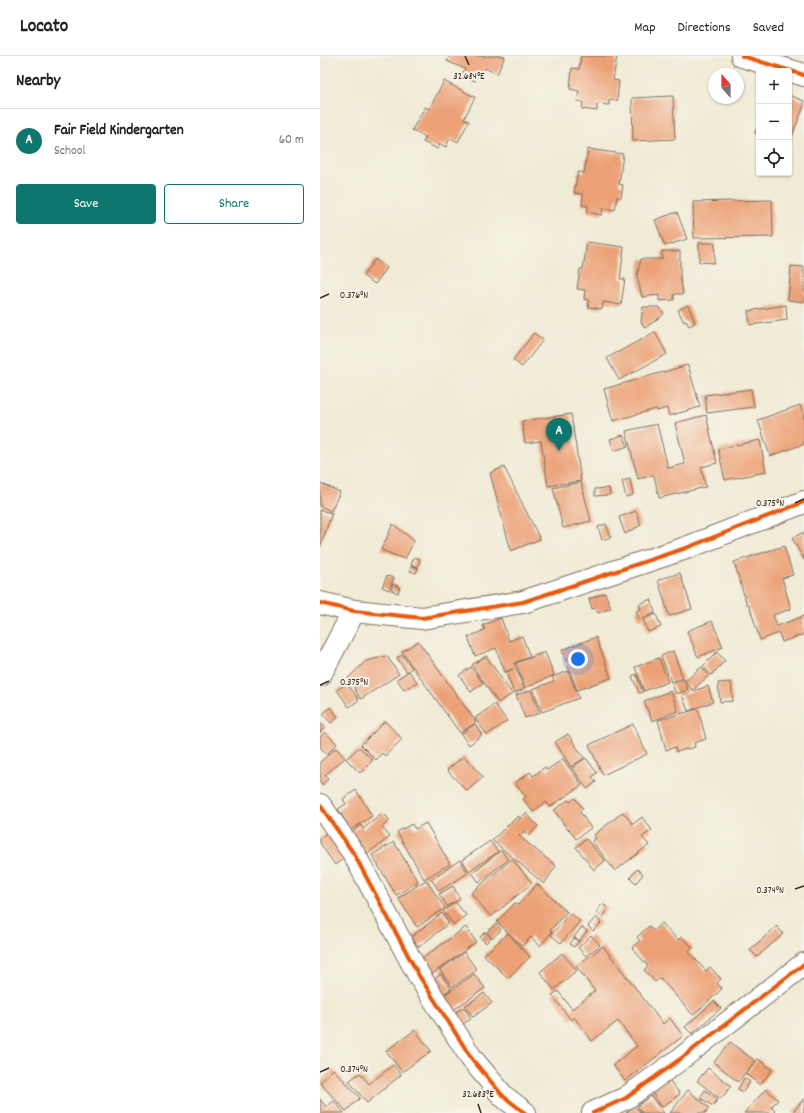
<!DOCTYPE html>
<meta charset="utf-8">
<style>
:root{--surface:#fff;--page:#f2f2f2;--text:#222;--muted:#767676;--line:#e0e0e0;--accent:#0f766e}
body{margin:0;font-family:Dekko,sans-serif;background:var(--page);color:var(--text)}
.controls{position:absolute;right:12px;top:12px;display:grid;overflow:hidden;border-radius:4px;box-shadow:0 1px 3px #0004}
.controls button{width:36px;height:36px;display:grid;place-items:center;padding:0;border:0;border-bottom:1px solid var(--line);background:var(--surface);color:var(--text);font:20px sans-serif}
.compass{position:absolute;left:388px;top:12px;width:36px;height:36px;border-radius:50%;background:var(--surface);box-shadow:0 1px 3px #0004;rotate:339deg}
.you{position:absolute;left:258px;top:603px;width:14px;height:14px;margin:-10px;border:3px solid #fff;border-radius:50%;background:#1a73e8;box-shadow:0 0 0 6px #1a73e833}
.badge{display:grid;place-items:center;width:26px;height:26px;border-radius:50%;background:var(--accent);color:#fff;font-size:13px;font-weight:700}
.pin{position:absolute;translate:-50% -33px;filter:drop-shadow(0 1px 2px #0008)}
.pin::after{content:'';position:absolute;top:21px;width:14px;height:12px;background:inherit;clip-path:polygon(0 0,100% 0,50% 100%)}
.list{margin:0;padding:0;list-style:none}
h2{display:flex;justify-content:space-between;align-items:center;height:52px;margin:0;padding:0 16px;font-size:17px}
h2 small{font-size:13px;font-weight:400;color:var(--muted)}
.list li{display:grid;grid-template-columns:26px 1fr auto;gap:12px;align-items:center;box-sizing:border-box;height:64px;padding:0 16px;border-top:1px solid var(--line)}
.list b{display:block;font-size:15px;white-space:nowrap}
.list p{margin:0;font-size:13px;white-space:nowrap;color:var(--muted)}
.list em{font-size:13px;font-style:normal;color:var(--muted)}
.actions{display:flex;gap:8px;padding:12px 16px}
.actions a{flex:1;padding:9px 0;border:1px solid var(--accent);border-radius:4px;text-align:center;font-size:14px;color:var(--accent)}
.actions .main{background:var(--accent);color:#fff}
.icon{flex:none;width:22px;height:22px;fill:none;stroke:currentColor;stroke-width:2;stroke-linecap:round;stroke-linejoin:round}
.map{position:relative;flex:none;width:484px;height:1057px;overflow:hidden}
header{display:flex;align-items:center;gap:24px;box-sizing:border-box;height:56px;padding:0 20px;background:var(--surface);border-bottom:1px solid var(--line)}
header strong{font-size:19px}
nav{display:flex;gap:22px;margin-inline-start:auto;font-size:14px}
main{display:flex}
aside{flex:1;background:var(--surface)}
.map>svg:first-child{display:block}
</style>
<header>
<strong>Locato</strong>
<nav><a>Map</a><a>Directions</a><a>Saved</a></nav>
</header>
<main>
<aside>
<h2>Nearby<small></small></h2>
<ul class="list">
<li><span class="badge">A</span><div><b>Fair Field Kindergarten</b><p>School</p></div><em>60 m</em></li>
</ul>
<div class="actions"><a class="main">Save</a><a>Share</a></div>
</aside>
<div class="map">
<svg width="484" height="1057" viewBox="0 0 484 1057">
<rect width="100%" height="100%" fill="#f7f3e8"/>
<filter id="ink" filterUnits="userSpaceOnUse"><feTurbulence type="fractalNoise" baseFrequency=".025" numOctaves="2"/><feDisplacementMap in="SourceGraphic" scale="8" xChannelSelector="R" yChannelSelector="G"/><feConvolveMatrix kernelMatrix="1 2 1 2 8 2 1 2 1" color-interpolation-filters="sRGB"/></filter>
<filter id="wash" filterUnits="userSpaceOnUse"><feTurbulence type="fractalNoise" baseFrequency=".012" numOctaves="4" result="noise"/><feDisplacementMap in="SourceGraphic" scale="16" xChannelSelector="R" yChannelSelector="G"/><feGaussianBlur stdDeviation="0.9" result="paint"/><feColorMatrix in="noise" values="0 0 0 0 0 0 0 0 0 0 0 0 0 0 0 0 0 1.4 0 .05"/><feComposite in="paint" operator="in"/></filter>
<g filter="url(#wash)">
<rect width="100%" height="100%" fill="#f0ebd5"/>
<g id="blocks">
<g fill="#eca074">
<path d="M130,0H185L177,18L165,12L161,21L157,20L155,25L142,19L145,13L127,5Z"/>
<path d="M261,0H297L293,24L299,25L297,45L289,44V49L277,48V55L262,53L263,46L257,45L259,35L250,33L252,12L259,13Z"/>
<path d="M124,25L155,41L144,63L149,65L138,86L130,82L126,91L120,88L118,93L103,86L106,81L92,74L105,51L109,53Z"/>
<path d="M469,39L484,45V50L469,87Z"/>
<path d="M353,40L355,83L313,85L312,42Z"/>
<path d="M439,67V79L435,77Z"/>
<path d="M268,93L303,98L299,128L303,129L301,141H297L295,154L283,152L282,159L267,156L268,150L262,149L263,138L254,137L258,116L264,117Z"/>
<path d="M452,144L453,181L374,182L373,146Z"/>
<path d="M357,156L367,183L345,190L335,164Z"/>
<path d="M267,186L304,191L300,223H305L301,249L283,246L282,253L268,251L269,244L264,243L265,234L257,233L260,213H263Z"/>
<path d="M379,187H395L394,207L379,206Z"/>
<path d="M342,195H360V220L363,238H354V244L339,245V239L322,241L317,220L321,203H342Z"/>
<path d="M55,203L67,212L55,228L43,220Z"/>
<path d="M471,210L484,211V246L468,244Z"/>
<path d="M368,249L375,267L369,270L366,265L364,266L358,254Z"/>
<path d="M466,249L467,264L430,269L428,255Z"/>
<path d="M323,251H339L344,258L325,272L321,266Z"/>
<path d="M335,276L347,298L299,324L287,302Z"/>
<path d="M214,277L223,284L202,311L193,304Z"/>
<path d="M368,309L380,351L349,360L347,352L337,355L336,353L293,365L284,333Z"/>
<path d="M431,333L434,351L387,357L385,339Z"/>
<path d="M480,349L484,361V388L450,400L438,364Z"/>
<path d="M251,358L261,425L228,430L221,385L205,387L202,365Z"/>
<path d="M386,359L397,407L381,411L386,431L339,442L334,419L318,423L306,375L337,368L348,412L365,408L355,367Z"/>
<path d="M303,379L308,390L294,395L290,383Z"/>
<path d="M440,384L446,416L405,424L398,393Z"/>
<path d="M184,411L220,483L191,495L170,417Z"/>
<path d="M310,423L313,439L306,441L302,425Z"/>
<path d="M261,426L271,465L243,472L233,432Z"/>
<path d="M0,427L20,436L11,455L0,450Z"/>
<path d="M289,432L290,439L275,440V433Z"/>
<path d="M0,454L12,457L0,491Z"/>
<path d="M316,455L321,469L305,478L299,461Z"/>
<path d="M73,468L94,485L85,503L61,494Z"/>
<path d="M286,468L291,481L282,484L278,471Z"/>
<path d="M484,476V504L472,482Z"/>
<path d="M464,490L473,519L462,522L471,553L453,559L457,570L484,560V578L462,586L459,577L440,584L429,549H427L414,506Z"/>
<path d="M94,501L100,503L98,511L91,509Z"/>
<path d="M91,510L98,512L96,517L90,515Z"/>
<path d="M360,517L372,553L349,560L338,524Z"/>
<path d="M67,520L74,522L69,534L62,531Z"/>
<path d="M73,528L80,531L78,537L71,534Z"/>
<path d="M285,537L291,552L278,557L276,552L272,553L269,543Z"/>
<path d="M331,543L335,557L319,563L316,555L321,553L319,548Z"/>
<path d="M336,558L341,571L328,576L323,563Z"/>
<path d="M181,562L189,585L202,580L210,601L194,607L204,633L194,637L186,616L193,613L185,616L176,592L155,600L148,581L165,574L163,569Z"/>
<path d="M392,565L403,591L378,601L367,575Z"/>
<path d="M276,581L291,622L257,634L242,594Z"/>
<path d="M98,585L156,666L140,677L82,596Z"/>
<path d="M353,595L363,622L351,626L341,600Z"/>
<path d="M225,596L234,619L205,632L196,607Z"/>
<path d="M397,596L405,605L391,619L383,610Z"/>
<path d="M82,599L92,612L87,616L77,602Z"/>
<path d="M67,600L79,618L41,643L28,622L46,605Z"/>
<path d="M166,600L192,638L178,647L152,609Z"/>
<path d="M339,602L348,626L324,635L315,611Z"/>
<path d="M151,611L163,627L151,636L139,619Z"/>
<path d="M381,611L389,619L373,634L365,626Z"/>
<path d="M89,615L97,626L84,634L77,623Z"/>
<path d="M248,615L259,642L222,656L213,633L234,625L232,621Z"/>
<path d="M316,618L323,636L319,637L312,620Z"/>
<path d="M364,623L368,634L356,638L352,628Z"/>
<path d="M411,626L413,645L400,646L398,627Z"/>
<path d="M27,627L39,644L29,651L17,634Z"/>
<path d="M388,630L393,646L368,655L362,639Z"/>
<path d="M211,634L220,657L205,662L196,639Z"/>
<path d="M351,635L358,655L332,665L324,645Z"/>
<path d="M175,648L187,665L167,679L155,662Z"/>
<path d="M10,651L18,661L11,667L3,658Z"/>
<path d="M378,653L386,683L374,687L375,691L356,696L355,691L346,694L338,664Z"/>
<path d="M65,665L82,683L65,700L62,697L56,704L41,689Z"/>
<path d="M0,667L5,671L0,677Z"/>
<path d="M155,668L162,679L149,689L141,678Z"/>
<path d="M313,668L327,698L283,719L269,689Z"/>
<path d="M5,676L17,688L7,698L0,691V681Z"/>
<path d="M248,678L264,702L251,711L235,686Z"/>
<path d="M39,691L53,704L40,717L26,703Z"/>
<path d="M16,692L25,702L5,719L8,723L2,729L0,727V706Z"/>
<path d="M144,700L163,721L147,735L127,714Z"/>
<path d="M266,702L277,717L272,721L276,726L267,733L252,712Z"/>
<path d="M243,703L262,729L230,751L226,746L213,756L203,743L206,741L195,727L210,716L213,720L225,711L227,714Z"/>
<path d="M36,734L52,760L31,774L18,753L26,748L23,743Z"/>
<path d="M255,742L263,753L260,756L271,772L256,783L249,773L248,774L234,754L248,744L250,746Z"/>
<path d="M303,756L313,768L322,761L332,774L322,781L329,789L295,815L272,785L276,782L274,779Z"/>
<path d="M63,757L70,764L62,771L70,781L45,799L30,778L41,769L43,773Z"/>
<path d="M206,757L218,770L209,780L204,775L199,780L236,810L224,828L172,784L198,760L200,763Z"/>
<path d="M106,767L130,808L104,823L77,776L92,768L95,773Z"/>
<path d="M8,776L25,801L15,809L0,787V782Z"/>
<path d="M266,783L285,805L274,814L256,791Z"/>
<path d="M170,785L178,796L149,815L142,804Z"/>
<path d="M74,786L98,826L76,839L52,799Z"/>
<path d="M181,794L188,804L159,826L152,817Z"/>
<path d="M192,803L212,827L171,861L151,837Z"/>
<path d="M140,804L148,817L119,835L111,823Z"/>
<path d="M317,813L323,818L316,827L310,822Z"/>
<path d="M106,824L125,852L97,871L78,842Z"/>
<path d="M217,828L247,856L230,874L232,876L220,890L211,881L202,890L177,866L195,847L198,849Z"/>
<path d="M133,830L140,843L127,850L119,838Z"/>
<path d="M135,846L146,859L134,869L123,855Z"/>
<path d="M282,848L288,852L282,861L276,857Z"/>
<path d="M122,857L129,867L99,891L91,881Z"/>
<path d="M250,857L260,865L241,887L231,879Z"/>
<path d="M276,861L281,867L273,875L268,870Z"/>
<path d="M342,867L358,884L362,881L373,892L369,896L386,915L390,911L401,923L397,927L402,933L373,959L340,922L335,926L324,914L328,910L312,892L320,885L317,881L329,870L333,875Z"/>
<path d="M176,868L181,874L172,882L167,876Z"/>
<path d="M457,870L463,878L437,901L430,894Z"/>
<path d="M146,871L156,886L111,919L100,904Z"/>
<path d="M262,871L267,875L259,885L254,881Z"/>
<path d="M165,876L171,881L166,887L160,881Z"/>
<path d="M188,877L210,901L188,922L164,899Z"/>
<path d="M271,879L280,889L266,900L258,892Z"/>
<path d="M254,882L259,885L254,891L250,888Z"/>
<path d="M283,890L343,968L350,962L363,980L305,1025L293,1009L317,990L298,965L272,985L254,961L251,964L232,939L238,935L252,953L275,935L256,910Z"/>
<path d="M144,896L157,914L132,931L120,914Z"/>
<path d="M242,897L257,914L234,934L220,916Z"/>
<path d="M121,918L131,933L123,938L113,924Z"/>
<path d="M154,918L165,932L133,954L123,940Z"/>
<path d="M164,937L172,947L153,961L145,950Z"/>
<path d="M394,945L401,952L372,978L365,971Z"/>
<path d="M144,951L151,963L141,969L134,957Z"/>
<path d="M95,974L111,995L82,1016L66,995Z"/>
<path d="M410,986L435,1005L418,1026L394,1006Z"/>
<path d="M438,1003L452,1014L440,1029L426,1018Z"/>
<path d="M73,1009L81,1019L47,1047L29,1025L40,1017L49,1028Z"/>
<path d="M388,1012L411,1030L401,1043L377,1025Z"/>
<path d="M13,1013L40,1042L26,1055L0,1027Z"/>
<path d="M347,1021L360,1038L342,1051L330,1034Z"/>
<path d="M424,1022L430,1026L423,1036L418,1033Z"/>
<path d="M446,1033L458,1044L451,1051L455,1055L453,1057H424Z"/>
<path d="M368,1034L389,1052L385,1057H350Z"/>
<path d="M385,1034L398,1043L393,1050L380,1042Z"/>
<path d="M331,1040L344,1057H322L317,1050Z"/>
<path d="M0,1043L6,1051L14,1045L24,1057H0Z"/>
<path d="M484,1043V1057H472Z"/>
<path d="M314,1050L321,1057H306Z"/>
</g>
</g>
</g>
<g filter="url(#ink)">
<use href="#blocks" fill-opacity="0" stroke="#7a6e5e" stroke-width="1"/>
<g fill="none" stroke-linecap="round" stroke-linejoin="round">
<g stroke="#7a6e5e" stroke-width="24">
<g id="minor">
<path d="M422,0L484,19"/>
<path d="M0,547L34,555L102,562L203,546L366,492L484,446"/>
<path d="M0,619L34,555"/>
<path d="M0,749L34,798L98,918L152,1003L183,1040L205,1057"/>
<path d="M273,1057L306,1042L359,1004L484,908"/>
</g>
</g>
<use href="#minor" stroke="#fff" stroke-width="22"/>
<g stroke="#f7f3e8" stroke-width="6">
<g id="cycleway">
<path d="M422,0L484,19"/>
<path d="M0,547L34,555L102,562L203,546L366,492L484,446"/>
<path d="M0,749L34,798L98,918L152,1003L183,1040L205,1057"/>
<path d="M273,1057L306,1042L359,1004L484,908"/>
</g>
</g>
<use href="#cycleway" stroke="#e8590c" stroke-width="4"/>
</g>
</g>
<path fill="none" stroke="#3b2a1e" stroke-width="1.5" d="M145,0L149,9M0,242L9,238M475,447L484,443M0,629L9,625M475,833L484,830M0,1016L9,1012M158,1048L161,1057"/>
<g font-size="10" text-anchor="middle" fill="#3b2a1e" stroke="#f7f3e8" stroke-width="4" stroke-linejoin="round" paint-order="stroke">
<text x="149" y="23">32.684°E</text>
<text x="34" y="242">0.376°N</text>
<text x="450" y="450">0.375°N</text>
<text x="34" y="629">0.375°N</text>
<text x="450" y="837">0.374°N</text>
<text x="34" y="1016">0.374°N</text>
<text x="158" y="1041">32.683°E</text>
</g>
</svg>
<div class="controls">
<button>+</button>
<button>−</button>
<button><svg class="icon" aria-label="locate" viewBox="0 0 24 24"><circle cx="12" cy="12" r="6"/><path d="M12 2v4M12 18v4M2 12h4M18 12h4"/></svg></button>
</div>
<svg class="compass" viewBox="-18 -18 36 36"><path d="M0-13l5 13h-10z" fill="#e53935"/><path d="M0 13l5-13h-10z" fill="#767676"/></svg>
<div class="you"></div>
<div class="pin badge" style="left:239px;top:395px">A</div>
</div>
</main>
